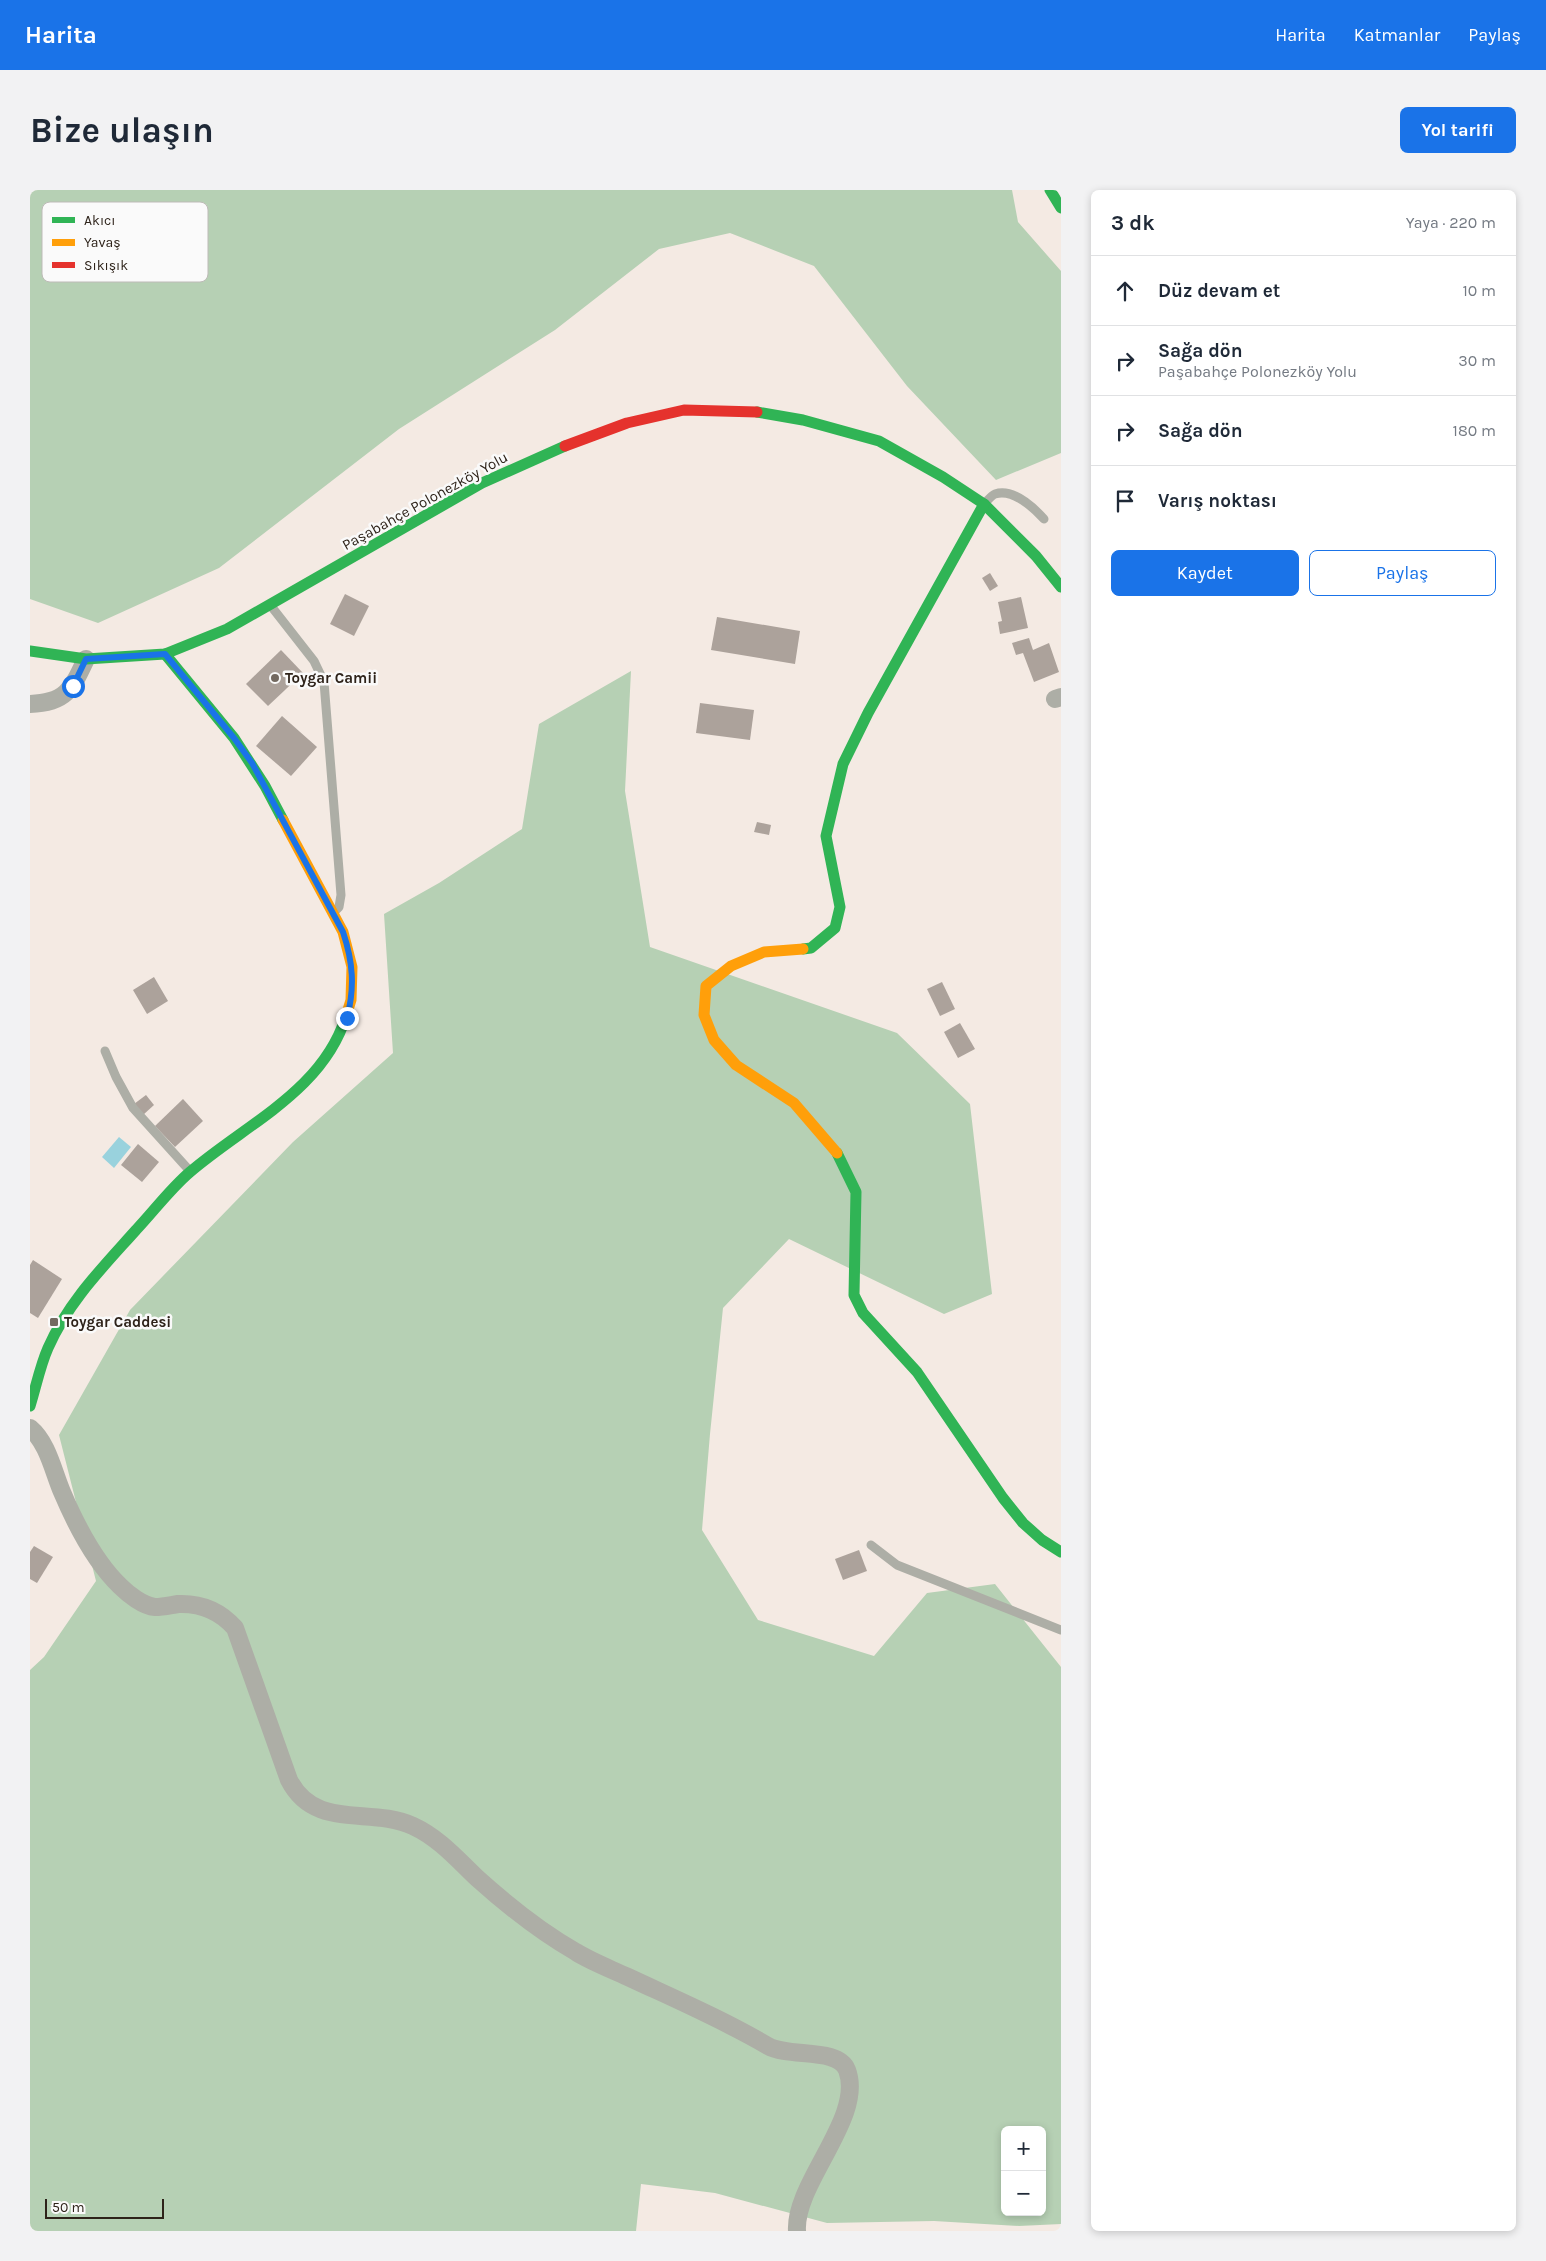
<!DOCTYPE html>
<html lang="tr">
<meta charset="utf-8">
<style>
:root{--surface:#fff;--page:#f2f2f3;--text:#1f2937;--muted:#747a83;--line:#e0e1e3;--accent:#1a73e8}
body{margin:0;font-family:Karla,sans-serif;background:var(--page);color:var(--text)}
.controls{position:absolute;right:15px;bottom:15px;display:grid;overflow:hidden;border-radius:8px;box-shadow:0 2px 8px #0003}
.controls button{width:45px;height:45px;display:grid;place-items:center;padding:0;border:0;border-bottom:1px solid var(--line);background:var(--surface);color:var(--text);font:25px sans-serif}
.scale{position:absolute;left:15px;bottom:12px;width:119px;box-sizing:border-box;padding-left:5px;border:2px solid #2e231a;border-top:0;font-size:14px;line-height:18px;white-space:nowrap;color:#2e231a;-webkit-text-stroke:4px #fafafa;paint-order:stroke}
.stop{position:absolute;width:15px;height:15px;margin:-11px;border:4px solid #1a73e8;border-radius:50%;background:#fff}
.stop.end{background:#1a73e8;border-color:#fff;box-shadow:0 1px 5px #0008}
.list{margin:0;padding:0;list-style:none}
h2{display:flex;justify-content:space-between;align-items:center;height:65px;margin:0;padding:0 20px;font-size:21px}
h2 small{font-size:16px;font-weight:400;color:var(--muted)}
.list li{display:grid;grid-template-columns:32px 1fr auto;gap:15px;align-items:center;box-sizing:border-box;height:70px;padding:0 20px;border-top:1px solid var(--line)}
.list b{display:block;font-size:19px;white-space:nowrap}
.list p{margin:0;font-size:16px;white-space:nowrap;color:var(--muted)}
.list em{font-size:16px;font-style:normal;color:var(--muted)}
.actions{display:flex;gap:10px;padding:15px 20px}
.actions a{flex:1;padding:11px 0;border:1px solid var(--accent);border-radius:8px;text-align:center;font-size:18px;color:var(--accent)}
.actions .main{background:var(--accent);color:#fff}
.icon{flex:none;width:28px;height:28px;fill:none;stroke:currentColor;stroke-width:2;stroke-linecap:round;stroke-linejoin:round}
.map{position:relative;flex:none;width:1031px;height:2041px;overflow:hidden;border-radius:8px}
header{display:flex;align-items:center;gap:30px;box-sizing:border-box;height:70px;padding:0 25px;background:var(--accent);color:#fff}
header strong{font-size:24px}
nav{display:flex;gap:28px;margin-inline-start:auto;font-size:18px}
.intro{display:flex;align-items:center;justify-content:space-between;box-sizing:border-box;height:120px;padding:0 30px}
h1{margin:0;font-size:35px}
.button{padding:12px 22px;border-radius:8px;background:var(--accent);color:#fff;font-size:18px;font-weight:700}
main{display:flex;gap:30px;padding:0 30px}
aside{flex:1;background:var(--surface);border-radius:8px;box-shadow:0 2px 8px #0003}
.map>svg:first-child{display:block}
</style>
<header>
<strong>Harita</strong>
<nav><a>Harita</a><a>Katmanlar</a><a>Paylaş</a></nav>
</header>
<div class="intro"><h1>Bize ulaşın</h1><a class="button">Yol tarifi</a></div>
<main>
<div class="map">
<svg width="1031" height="2041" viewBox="0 0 1031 2041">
<rect width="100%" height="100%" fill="#f4eae3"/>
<g fill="#b6d0b4" fill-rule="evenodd">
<path d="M0,0H982L988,32L1031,81V263L966,290L877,196L784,76L700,43L629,59L525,140L369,239L189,378L68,433L0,409Z"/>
<path d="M601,481L595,601L620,757L867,843L940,914L962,1104L914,1124L759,1049L693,1118L680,1244L672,1340L728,1430L844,1466L897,1403L965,1394L1031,1477V2034L989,2036L904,2031L797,2033L685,2003L611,1994L606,2041H0V1480L14,1467L66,1391L29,1245L100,1120L263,952L363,863L354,724L409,693L492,639L509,534ZM975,1940H1012V2022H975Z"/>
</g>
<path fill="#99d2dd" d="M89,947L101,957L84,978L72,967Z"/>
<g fill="#aca29b">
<path d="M960,383L968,396L960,401L952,388Z"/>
<path d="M315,404L339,416L324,446L300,434Z"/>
<path d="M991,407L998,438L970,444L968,432L972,431L968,412Z"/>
<path d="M687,427L770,441L765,474L681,460Z"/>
<path d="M999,448L1003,460L1019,453L1029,482L1004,492L993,463L986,465L982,453Z"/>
<path d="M251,460L273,483L238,516L216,494Z"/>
<path d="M670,513L724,520L720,550L666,543Z"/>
<path d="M252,526L287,557L261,586L226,556Z"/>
<path d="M727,632L741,635L739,645L724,642Z"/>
<path d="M124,787L138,811L117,824L103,800Z"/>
<path d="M912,792L925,819L910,826L897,799Z"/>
<path d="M930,833L945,859L928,868L914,842Z"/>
<path d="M116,905L124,915L113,925L104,914Z"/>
<path d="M153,909L173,931L145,957L125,936Z"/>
<path d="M108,954L129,972L112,992L91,975Z"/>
<path d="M3,1070L32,1089L8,1128L0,1123V1075Z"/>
<path d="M4,1356L23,1367L7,1393L0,1389V1362Z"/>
<path d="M829,1360L837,1381L813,1390L805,1369Z"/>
</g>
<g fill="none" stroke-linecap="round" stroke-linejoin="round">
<g stroke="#adaea6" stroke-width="9">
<path d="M956,312C958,310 962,305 965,304C983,298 1004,318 1014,329"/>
<path d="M241,416L284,471L294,492L311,705L309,717L305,721"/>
<path d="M75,861L86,887L103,918L159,980"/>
<path d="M841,1355L867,1375L1031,1440"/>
</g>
<g stroke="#adaea6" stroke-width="18">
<path d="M1025,509L1031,507"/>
<path d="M0,514C36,513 42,499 56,469"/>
<path d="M0,1238C18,1253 23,1281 32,1302C46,1335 64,1371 90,1396C98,1404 113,1416 125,1417C133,1417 141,1415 148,1414C171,1413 190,1421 205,1438L259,1590C285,1641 340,1616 383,1636C409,1648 427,1669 447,1688C477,1715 511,1742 546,1762C562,1772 581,1779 598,1787C645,1809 694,1830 738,1856C759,1868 808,1857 817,1880C835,1927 764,1993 767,2041"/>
</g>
<g stroke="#30b455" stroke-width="11">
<path d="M1020,0L1031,18"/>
<path d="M727,222L773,230L849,251L913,287L954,314L1006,366L1031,397"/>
<path d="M0,461L56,469L135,464L197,439L452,293L535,256"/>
<path d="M135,464L204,548L235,596L253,630"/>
<path d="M773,759L781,758L805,738L810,717L796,646L813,574L838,523L954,314"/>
<path d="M807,963L826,1002L824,1105L833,1123L887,1182L973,1308L993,1333L1012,1350L1031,1362"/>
<path d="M0,1216C6,1197 10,1176 18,1158C38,1112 73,1077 106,1040C124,1021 140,999 160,982C217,933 295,900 317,823"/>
</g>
<g stroke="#ff9f0a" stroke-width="11">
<path d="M253,630L313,742L322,777L321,810L317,823"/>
<path d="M773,759L734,762L701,776L676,796L674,825L684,850L706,875L764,913L807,963"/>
</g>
<path stroke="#e5322d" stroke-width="11" d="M535,256L597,233L654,220L727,222"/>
</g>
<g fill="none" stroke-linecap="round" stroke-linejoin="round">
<path stroke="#1a73e8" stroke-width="6" d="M43,496L56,469L135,464L204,548L222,573L313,742C323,772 325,797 317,828"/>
</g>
<g fill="#736960" stroke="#fafafa" stroke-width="2">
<circle cx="245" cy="488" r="5"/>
<rect x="19" y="1127" width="10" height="10" rx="2.5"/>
</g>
<g text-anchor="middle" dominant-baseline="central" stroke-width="5" stroke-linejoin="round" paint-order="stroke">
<g font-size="15" fill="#2e231a" stroke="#fafafa">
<text transform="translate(395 311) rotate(-29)">Paşabahçe Polonezköy Yolu</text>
</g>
<g font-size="15" font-weight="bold" fill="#2e231a" stroke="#fafafa" text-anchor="start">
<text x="255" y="488">Toygar Camii</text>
<text x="34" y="1132">Toygar Caddesi</text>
</g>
</g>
<rect x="12" y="12" width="166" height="80" rx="8" fill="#fafafa" stroke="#bdbab7" stroke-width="1"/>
<rect x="22" y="27" width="23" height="6" fill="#30b455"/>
<rect x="22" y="49" width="23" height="7" fill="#ff9f0a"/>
<rect x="22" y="72" width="23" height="6" fill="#e5322d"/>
<g font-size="14" fill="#2e231a">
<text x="54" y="35">Akıcı</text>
<text x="54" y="57">Yavaş</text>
<text x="54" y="80">Sıkışık</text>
</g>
</svg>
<div class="controls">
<button>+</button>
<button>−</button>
</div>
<div class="scale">50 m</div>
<div class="stop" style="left:43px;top:496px"></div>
<div class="stop end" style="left:317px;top:828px"></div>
</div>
<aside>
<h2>3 dk<small>Yaya · 220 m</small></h2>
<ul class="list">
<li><svg class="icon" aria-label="ahead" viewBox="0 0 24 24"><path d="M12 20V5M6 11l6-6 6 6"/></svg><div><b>Düz devam et</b></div><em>10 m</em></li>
<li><svg class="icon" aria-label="right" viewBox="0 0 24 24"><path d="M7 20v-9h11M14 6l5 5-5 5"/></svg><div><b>Sağa dön</b><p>Paşabahçe Polonezköy Yolu</p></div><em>30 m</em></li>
<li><svg class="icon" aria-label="right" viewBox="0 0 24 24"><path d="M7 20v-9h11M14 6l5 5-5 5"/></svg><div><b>Sağa dön</b></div><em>180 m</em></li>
<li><svg class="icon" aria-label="arrive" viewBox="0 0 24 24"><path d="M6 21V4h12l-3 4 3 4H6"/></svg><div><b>Varış noktası</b></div></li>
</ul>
<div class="actions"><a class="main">Kaydet</a><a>Paylaş</a></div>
</aside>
</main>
